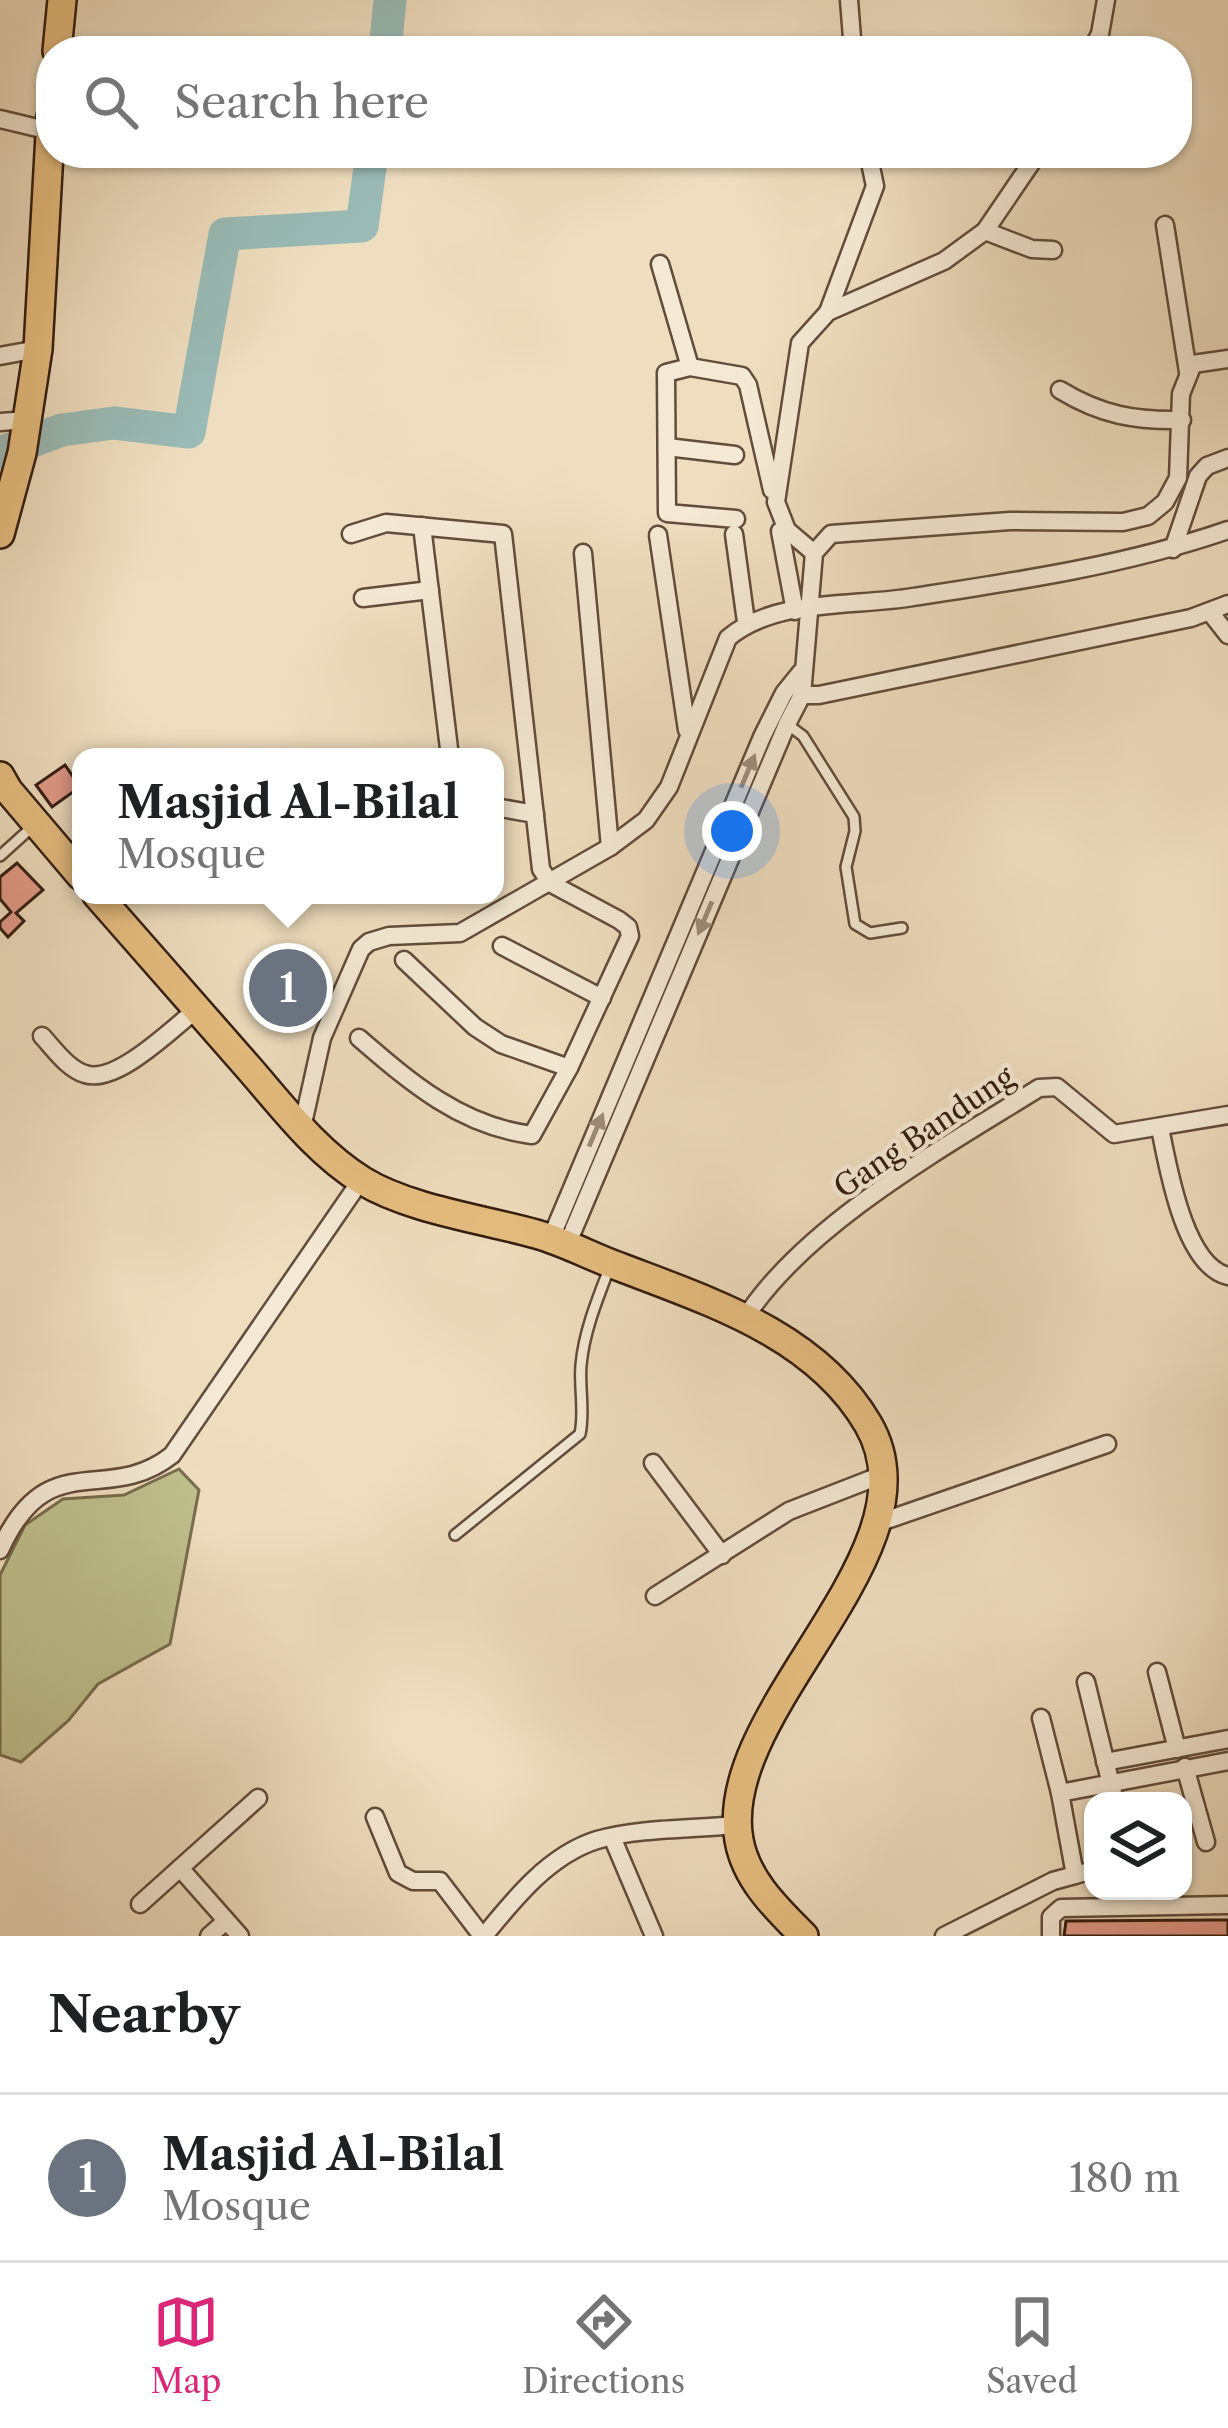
<!DOCTYPE html>
<style>
:root{--surface:#fff;--page:#f6f6f6;--text:#202124;--muted:#757577;--line:#e0e0e0;--accent:#db2777}
body{margin:0;font-family:"Libre Caslon Text",serif;background:var(--page);color:var(--text)}
.controls{position:absolute;right:36px;bottom:36px;display:grid;overflow:hidden;border-radius:24px;box-shadow:0 3px 9px #0004}
.controls button{width:108px;height:108px;display:grid;place-items:center;padding:0;border:0;border-bottom:3px solid var(--line);background:var(--surface);color:var(--text);font:60px sans-serif}
.you{position:absolute;left:732px;top:831px;width:42px;height:42px;margin:-30px;border:9px solid #fff;border-radius:50%;background:#1a73e8;box-shadow:0 0 0 18px #1a73e833}
.badge{display:grid;place-items:center;width:78px;height:78px;border-radius:50%;background:var(--accent);color:#fff;font-size:39px;font-weight:700}
.pin{position:absolute;translate:-50% -50%;border:6px solid #fff;box-shadow:0 3px 12px #0006}
.popup{position:absolute;left:72px;top:748px;width:432px;height:156px;box-sizing:border-box;display:grid;place-content:center;border-radius:24px;background:var(--surface);filter:drop-shadow(0 3px 9px #0005);font-size:39px;white-space:nowrap;color:var(--muted)}
.popup b{font-size:45px;color:var(--text)}
.popup::after{content:'';position:absolute;left:50%;top:100%;margin-left:-24px;border:24px solid transparent;border-top-color:var(--surface)}
.list{margin:0;padding:0;list-style:none}
h2{display:flex;justify-content:space-between;align-items:center;height:156px;margin:0;padding:0 48px;font-size:51px}
h2 small{font-size:39px;font-weight:400;color:var(--muted)}
.list li{display:grid;grid-template-columns:78px 1fr auto;gap:36px;align-items:center;box-sizing:border-box;height:168px;padding:0 48px;border-top:3px solid var(--line)}
.list b{display:block;font-size:45px;white-space:nowrap}
.list p{margin:0;font-size:39px;white-space:nowrap;color:var(--muted)}
.list em{font-size:39px;font-style:normal;color:var(--muted)}
.icon{flex:none;width:66px;height:66px;fill:none;stroke:currentColor;stroke-width:2;stroke-linecap:round;stroke-linejoin:round}
.map{position:relative;flex:none;width:1228px;height:1936px;overflow:hidden}
.search{position:absolute;background:var(--surface);box-shadow:0 3px 9px #0004;left:36px;right:36px;top:36px;height:132px;display:flex;align-items:center;gap:30px;box-sizing:border-box;padding:0 42px;border-radius:48px;color:var(--muted);font-size:45px}
.sheet{height:324px;background:var(--surface)}
nav{display:flex;justify-content:space-around;align-items:center;box-sizing:border-box;height:168px;border-top:3px solid var(--line);background:var(--surface);font-size:33px;color:var(--muted)}
nav a{display:grid;justify-items:center;gap:6px}
nav .on{color:var(--accent)}
.map>svg:first-child{display:block}
</style>
<div class="map">
<svg width="1228" height="1936" viewBox="0 0 1228 1936">
<rect width="100%" height="100%" fill="#eeddbf"/>
<filter id="stains"><feTurbulence type="fractalNoise" baseFrequency=".00167" numOctaves="4"/><feColorMatrix values="0 0 0 0 .2 0 0 0 0 .09 0 0 0 0 .02 0 0 0 .5 -.17"/></filter>
<radialGradient id="worn" r=".72"><stop offset=".6" stop-color="#630" stop-opacity="0"/><stop offset="1" stop-color="#630" stop-opacity=".3"/></radialGradient>
<path fill="#bebf8e" stroke="#786e4e" stroke-width="3" d="M179,1469L199,1490L170,1644L98,1684L68,1721L21,1762L0,1755V1575L25,1525L63,1499L124,1495Z"/>
<g fill="none" stroke-linecap="round" stroke-linejoin="round">
<g stroke="#9abbb7" stroke-width="33">
<path d="M385,51L390,0"/>
<path d="M0,453L62,430L114,423L189,432L225,234L362,226L372,153"/>
</g>
</g>
<g fill="#e49a89" stroke="#331c0f" stroke-width="3">
<path d="M65,765L80,787L52,807L36,785Z"/>
<path d="M17,863L43,890L16,913L24,921L8,937L0,928V922L11,912L0,899V877Z"/>
<path d="M273,959L317,972L303,1017L260,1003Z"/>
<path d="M1212,1920H1228V1936H1064L1066,1921Z"/>
</g>
<g fill="none" stroke-linecap="round" stroke-linejoin="round">
<g stroke="#624c3b" stroke-width="14">
<g id="lane">
<path d="M787,724L803,736L854,817L855,831L846,867L855,924L870,933L902,928"/>
<path d="M0,856L31,828"/>
<path d="M455,1535L580,1434C585,1411 579,1388 581,1365C584,1332 597,1300 609,1269"/>
</g>
</g>
<g stroke="#624c3b" stroke-width="21">
<g id="street">
<path d="M849,0L853,51"/>
<path d="M1091,51L1100,34L1106,0"/>
<path d="M0,119L50,131"/>
<path d="M1165,225L1188,372"/>
<path d="M985,231L1032,249L1053,250"/>
<path d="M660,264L690,367"/>
<path d="M828,312L875,186L868,153"/>
<path d="M0,356L38,349"/>
<path d="M1060,390C1101,415 1135,421 1182,420"/>
<path d="M0,422L28,420"/>
<path d="M667,447L735,455"/>
<path d="M736,519L667,513L666,373L690,367L742,376L748,385L772,490"/>
<path d="M422,526L450,757"/>
<path d="M780,531L795,611"/>
<path d="M351,534L386,523L503,534L541,869L550,883L619,920L628,927L630,936L569,1068L532,1135C461,1126 411,1083 359,1038"/>
<path d="M734,534L746,622"/>
<path d="M658,535L687,730"/>
<path d="M1173,549L1198,476L1207,466L1228,458"/>
<path d="M583,553L610,847"/>
<path d="M814,553L787,530L776,502L800,343L828,312L944,261L985,231L1038,153"/>
<path d="M363,598L430,590"/>
<path d="M1210,612L1228,635"/>
<path d="M802,695H819L1191,618L1228,604"/>
<path d="M495,807L535,814"/>
<path d="M502,946L602,998"/>
<path d="M404,960L475,1027L501,1044L569,1068"/>
<path d="M42,1036C54,1049 68,1069 85,1074C116,1085 173,1028 197,1009"/>
<path d="M302,1128L322,1038L361,949L369,942L389,936L460,933L610,847L646,820L669,787L728,638C775,598 855,607 913,597C1019,581 1127,565 1228,530"/>
<path d="M1160,1128C1168,1167 1184,1266 1228,1276"/>
<path d="M551,1238L762,737L784,693L801,672"/>
<path d="M567,1245L787,724L802,695L814,553L831,534L1010,521L1123,522L1148,516L1165,502L1178,478L1181,394L1193,364L1228,359"/>
<path d="M745,1318C806,1224 943,1148 1039,1088L1057,1087L1114,1134L1228,1115"/>
<path d="M653,1463L722,1555"/>
<path d="M878,1523L1107,1444"/>
<path d="M0,1550C48,1443 106,1507 172,1455L361,1180"/>
<path d="M655,1596L789,1511L884,1474"/>
<path d="M1157,1672L1177,1749"/>
<path d="M1086,1682L1115,1801"/>
<path d="M1041,1718L1060,1793"/>
<path d="M1105,1762L1228,1739"/>
<path d="M1185,1767L1206,1842"/>
<path d="M375,1817L398,1873L413,1881H440L482,1936"/>
<path d="M612,1837L654,1936"/>
<path d="M180,1868L240,1936"/>
<path d="M1075,1875L1093,1870"/>
<path d="M140,1904L258,1798"/>
<path d="M209,1936L226,1921"/>
<path d="M484,1936C514,1899 549,1855 597,1840C637,1828 694,1829 737,1825"/>
<path d="M944,1936L1053,1881L1075,1875L1060,1793L1228,1761"/>
<path d="M1051,1936V1917L1061,1908L1228,1905"/>
</g>
</g>
<g stroke="#331c0f" stroke-width="32">
<g id="primary">
<path d="M57,51L62,0"/>
<path d="M0,534L22,453L38,349L51,117"/>
<path d="M0,776L8,790L81,876"/>
<path d="M97,895C147,952 197,1009 247,1066C282,1106 316,1152 363,1181C409,1209 482,1219 536,1234C565,1242 592,1257 620,1267C711,1302 816,1335 868,1424C943,1551 715,1709 739,1840C746,1880 777,1909 804,1936"/>
</g>
</g>
<use href="#lane" stroke="#f4e9d5" stroke-width="9"/>
<use href="#street" stroke="#f4e9d5" stroke-width="16"/>
<use href="#primary" stroke="#e7be80" stroke-width="27"/>
</g>
<defs><path id="oneway-solid" d="M-6-.8H1V-3.2L6.5 0L1 3.2V.8H-6Z" transform="scale(3)"/></defs>
<g fill="#9d8d7c">
<use href="#oneway-solid" transform="translate(748 771) rotate(-67)"/>
<use href="#oneway-solid" transform="translate(705 918) rotate(113)"/>
<use href="#oneway-solid" transform="translate(596 1130) rotate(-67)"/>
</g>
<g text-anchor="middle" dominant-baseline="central" stroke-width="9" stroke-linejoin="round" paint-order="stroke">
<g font-size="30" fill="#331c0f" stroke="#f4e9d5">
<text transform="translate(924 1132) rotate(-34)">Gang Bandung</text>
</g>
</g>
<rect width="100%" height="100%" filter="url(#stains)"/>
<rect width="100%" height="100%" fill="url(#worn)"/>
</svg>
<div class="controls">
<button><svg class="icon" aria-label="layers" viewBox="0 0 24 24"><path d="M12 4l9 5-9 5-9-5zM3 14l9 5 9-5"/></svg></button>
</div>
<div class="you"></div>
<div class="pin badge" style="left:288px;top:988px;background:#6b7280">1</div>
<div class="popup"><b>Masjid Al-Bilal</b>Mosque</div>
<div class="search"><svg class="icon" aria-label="search" viewBox="0 0 24 24"><circle cx="10" cy="10" r="6"/><path d="M15 15l6 6"/></svg>Search here</div>
</div>
<section class="sheet">
<h2>Nearby<small></small></h2>
<ul class="list">
<li><span class="badge" style="background:#6b7280">1</span><div><b>Masjid Al-Bilal</b><p>Mosque</p></div><em>180 m</em></li>
</ul>
</section>
<nav>
<a class="on"><svg class="icon" aria-label="map" viewBox="0 0 24 24"><path d="M3 6l6-2 6 2 6-2v14l-6 2-6-2-6 2zM9 4v14M15 6v14"/></svg>Map</a>
<a><svg class="icon" aria-label="directions" viewBox="0 0 24 24"><path d="M12 3l9 9-9 9-9-9zM9 14v-3h6M13 9l2 2-2 2"/></svg>Directions</a>
<a><svg class="icon" aria-label="saved" viewBox="0 0 24 24"><path d="M7 4h10v16l-5-4-5 4z"/></svg>Saved</a>
</nav>
